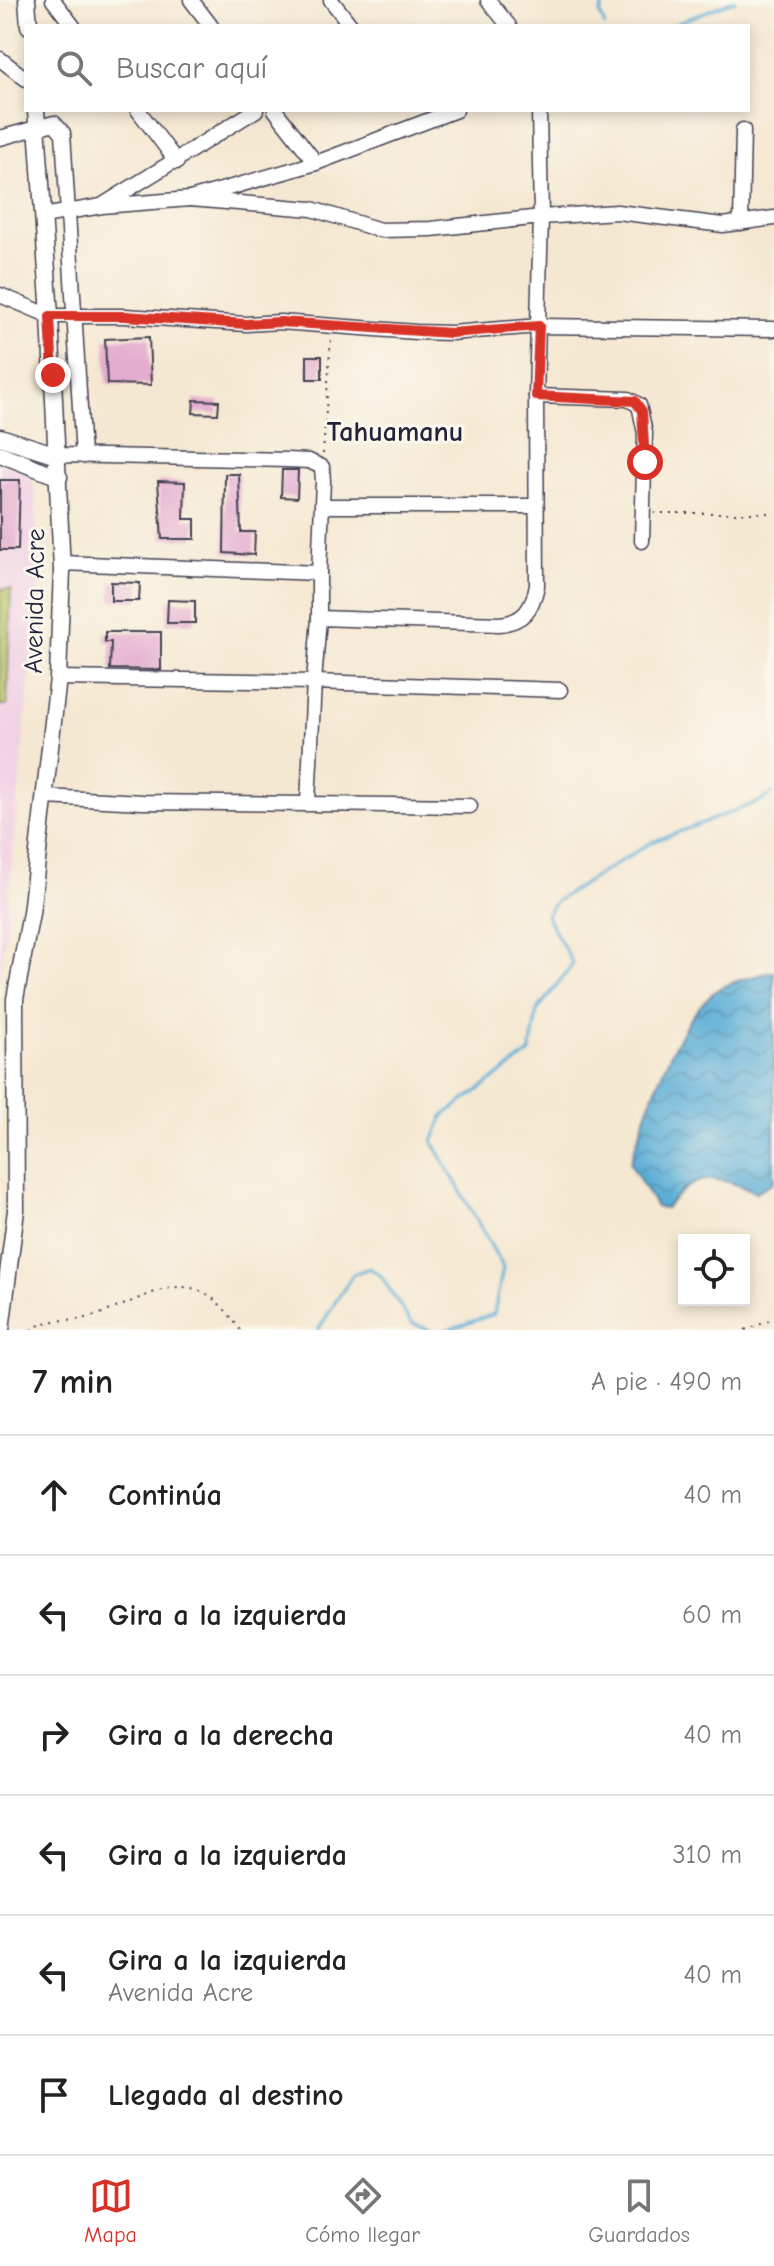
<!DOCTYPE html>
<html lang="es">
<meta charset="utf-8">
<style>
:root{--surface:#fff;--page:#f6f6f6;--text:#222;--muted:#767676;--line:#e0e0e0;--accent:#d93025}
body{margin:0;font-family:"Comic Neue",sans-serif;background:var(--page);color:var(--text)}
.controls{position:absolute;right:24px;bottom:24px;display:grid;overflow:hidden;border-radius:0px;box-shadow:0 4px 12px #0003}
.controls button{width:72px;height:72px;display:grid;place-items:center;padding:0;border:0;border-bottom:2px solid var(--line);background:var(--surface);color:var(--text);font:40px sans-serif}
.stop{position:absolute;width:24px;height:24px;margin:-18px;border:6px solid #d93025;border-radius:50%;background:#fff}
.stop.end{background:#d93025;border-color:#fff;box-shadow:0 2px 8px #0008}
.list{margin:0;padding:0;list-style:none}
h2{display:flex;justify-content:space-between;align-items:center;height:104px;margin:0;padding:0 32px;font-size:34px}
h2 small{font-size:26px;font-weight:400;color:var(--muted)}
.list li{display:grid;grid-template-columns:52px 1fr auto;gap:24px;align-items:center;box-sizing:border-box;height:120px;padding:0 32px;border-top:2px solid var(--line)}
.list b{display:block;font-size:30px;white-space:nowrap}
.list p{margin:0;font-size:26px;white-space:nowrap;color:var(--muted)}
.list em{font-size:26px;font-style:normal;color:var(--muted)}
.icon{flex:none;width:44px;height:44px;fill:none;stroke:currentColor;stroke-width:2;stroke-linecap:round;stroke-linejoin:round}
.map{position:relative;flex:none;width:774px;height:1330px;overflow:hidden}
.search{position:absolute;background:var(--surface);box-shadow:0 4px 12px #0003;left:24px;right:24px;top:24px;height:88px;display:flex;align-items:center;gap:20px;box-sizing:border-box;padding:0 28px;border-radius:0px;color:var(--muted);font-size:30px}
.sheet{height:824px;background:var(--surface)}
nav{display:flex;justify-content:space-around;align-items:center;box-sizing:border-box;height:112px;border-top:2px solid var(--line);background:var(--surface);font-size:22px;color:var(--muted)}
nav a{display:grid;justify-items:center;gap:4px}
nav .on{color:var(--accent)}
.map>svg:first-child{display:block}
</style>
<div class="map">
<svg width="774" height="1330" viewBox="0 0 774 1330">
<defs>
<pattern id="water-waves" width="16" height="10" patternUnits="userSpaceOnUse" patternTransform="scale(2)"><rect width="16" height="10" fill="#5baed7"/><path d="M0 5q4-4 8 0t8 0" fill="none" stroke="#4b8db0"/></pattern>
</defs>
<rect width="100%" height="100%" fill="#fbf7ec"/>
<filter id="ink" filterUnits="userSpaceOnUse"><feTurbulence type="fractalNoise" baseFrequency=".0125" numOctaves="2"/><feDisplacementMap in="SourceGraphic" scale="16" xChannelSelector="R" yChannelSelector="G"/><feConvolveMatrix kernelMatrix="1 2 1 2 8 2 1 2 1" color-interpolation-filters="sRGB"/></filter>
<filter id="wash" filterUnits="userSpaceOnUse"><feTurbulence type="fractalNoise" baseFrequency=".006" numOctaves="4" result="noise"/><feDisplacementMap in="SourceGraphic" scale="32" xChannelSelector="R" yChannelSelector="G"/><feGaussianBlur stdDeviation="1.8" result="paint"/><feColorMatrix in="noise" values="0 0 0 0 0 0 0 0 0 0 0 0 0 0 0 0 0 1.4 0 .05"/><feComposite in="paint" operator="in"/></filter>
<g filter="url(#wash)">
<rect width="100%" height="100%" fill="#f5e8d2"/>
<path fill="#f1d0e4" d="M0,461L24,472L34,484L40,568L0,987Z"/>
<path fill="#b3c062" stroke="#6a714e" stroke-width="2" d="M0,589H11L7,706H0Z"/>
<path fill="url(#water-waves)" stroke="#3e6889" stroke-width="2" d="M770,972H774V1182L756,1192C716,1176 696,1170 666,1208L656,1207L630,1163C646,1113 674,1022 717,990C730,981 755,977 770,972Z"/>
<g fill="none" stroke-linecap="round" stroke-linejoin="round">
<g stroke="#5baed7" stroke-width="3">
<path d="M605,26L600,14L605,0"/>
<path d="M670,26L735,0"/>
<path d="M318,1330L353,1274L370,1268L381,1276L411,1323L430,1330"/>
<path d="M447,1330L494,1314L503,1267L433,1142L443,1116L530,1053L537,1011L573,964L546,915L556,901L652,842L761,801L774,793"/>
</g>
</g>
<g id="blocks">
<g fill="#e4acce">
<path d="M149,337L151,385L107,384L105,339Z"/>
<rect x="307" y="356" width="15" height="23"/>
<path d="M194,400L219,401L218,414L193,413Z"/>
<path d="M282,470H298L297,498L281,497Z"/>
<path d="M225,474H239L241,532H255L254,555L224,553Z"/>
<path d="M0,480H20L18,550H0Z"/>
<path d="M158,481L185,482L184,519H195V539H162Z"/>
<path d="M111,582L140,583L139,601H111Z"/>
<path d="M168,600L195,601V623H167Z"/>
<path d="M105,632H161V670L110,669L111,642H105Z"/>
</g>
</g>
</g>
<g filter="url(#ink)">
<use href="#blocks" fill-opacity="0" stroke="#424052" stroke-width="2"/>
<g fill="none" stroke-linecap="round" stroke-linejoin="round">
<g stroke="#424052" stroke-width="17">
<g id="minor">
<path d="M53,0L73,26"/>
<path d="M191,0L211,26"/>
<path d="M331,0L351,26"/>
<path d="M488,0L509,26"/>
<path d="M0,59L26,79"/>
<path d="M138,110L177,162"/>
<path d="M275,110L316,163"/>
<path d="M0,138L54,123L63,133L83,456"/>
<path d="M190,199L312,209L380,230L431,229L541,217L539,110"/>
<path d="M103,205L256,110"/>
<path d="M43,216L102,206L190,199L316,163L456,110"/>
<path d="M741,223L743,130"/>
<path d="M0,295L50,316H125L246,324L280,322L416,332L451,333L539,326L774,329"/>
<path d="M536,396L628,399L639,405L645,433L642,541"/>
<path d="M57,455L287,460L309,461L322,467L323,481L319,573"/>
<path d="M323,506H536"/>
<path d="M62,563L319,573V618"/>
<path d="M58,678L314,682L319,618L499,624C524,622 532,609 537,586L536,396L541,217L617,212L723,225L774,218"/>
<path d="M45,797L143,802L470,806"/>
<path d="M308,802L314,682L560,690"/>
</g>
</g>
<g stroke="#424052" stroke-width="19">
<g id="major">
<path d="M27,0L29,26"/>
<path d="M0,437L57,455"/>
<path d="M0,454L59,477"/>
<path d="M1,1330L16,1210L15,999L31,913L58,678L62,570L50,316L36,110"/>
</g>
</g>
<g stroke="#424052" stroke-width="2" stroke-dasharray="2 6" stroke-linecap="butt">
<path d="M323,454L331,337"/>
<path d="M654,513H774"/>
<path d="M31,1330C48,1317 70,1322 90,1317C155,1298 191,1254 240,1330"/>
<path d="M745,1330L774,1319"/>
</g>
<use href="#minor" stroke="#fff" stroke-width="14"/>
<use href="#major" stroke="#fff" stroke-width="16"/>
</g>
</g>
<g fill="none" stroke-linecap="round" stroke-linejoin="round" filter="url(#ink)">
<path stroke="#d93025" stroke-width="10" d="M53,375L50,316H125L246,324L280,322L451,333L539,326L536,396L635,401L642,411L645,462"/>
</g>
<g text-anchor="middle" dominant-baseline="central" stroke-width="6" stroke-linejoin="round" paint-order="stroke">
<g font-size="26" fill="#22223b" stroke="#fbf7ec">
<text transform="translate(35 601) rotate(-89)">Avenida Acre</text>
</g>
<g font-size="28" font-weight="bold" fill="#22223b" stroke="#fbf7ec">
<text x="395" y="432">Tahuamanu</text>
</g>
</g>
</svg>
<div class="controls">
<button><svg class="icon" aria-label="locate" viewBox="0 0 24 24"><circle cx="12" cy="12" r="6"/><path d="M12 2v4M12 18v4M2 12h4M18 12h4"/></svg></button>
</div>
<div class="stop" style="left:645px;top:462px"></div>
<div class="stop end" style="left:53px;top:375px"></div>
<div class="search"><svg class="icon" aria-label="search" viewBox="0 0 24 24"><circle cx="10" cy="10" r="6"/><path d="M15 15l6 6"/></svg>Buscar aquí</div>
</div>
<section class="sheet">
<h2>7 min<small>A pie · 490 m</small></h2>
<ul class="list">
<li><svg class="icon" aria-label="ahead" viewBox="0 0 24 24"><path d="M12 20V5M6 11l6-6 6 6"/></svg><div><b>Continúa</b></div><em>40 m</em></li>
<li><svg class="icon" aria-label="left" viewBox="0 0 24 24"><path d="M17 20v-9H6M10 6l-5 5 5 5"/></svg><div><b>Gira a la izquierda</b></div><em>60 m</em></li>
<li><svg class="icon" aria-label="right" viewBox="0 0 24 24"><path d="M7 20v-9h11M14 6l5 5-5 5"/></svg><div><b>Gira a la derecha</b></div><em>40 m</em></li>
<li><svg class="icon" aria-label="left" viewBox="0 0 24 24"><path d="M17 20v-9H6M10 6l-5 5 5 5"/></svg><div><b>Gira a la izquierda</b></div><em>310 m</em></li>
<li><svg class="icon" aria-label="left" viewBox="0 0 24 24"><path d="M17 20v-9H6M10 6l-5 5 5 5"/></svg><div><b>Gira a la izquierda</b><p>Avenida Acre</p></div><em>40 m</em></li>
<li><svg class="icon" aria-label="arrive" viewBox="0 0 24 24"><path d="M6 21V4h12l-3 4 3 4H6"/></svg><div><b>Llegada al destino</b></div></li>
</ul>
</section>
<nav>
<a class="on"><svg class="icon" aria-label="map" viewBox="0 0 24 24"><path d="M3 6l6-2 6 2 6-2v14l-6 2-6-2-6 2zM9 4v14M15 6v14"/></svg>Mapa</a>
<a><svg class="icon" aria-label="directions" viewBox="0 0 24 24"><path d="M12 3l9 9-9 9-9-9zM9 14v-3h6M13 9l2 2-2 2"/></svg>Cómo llegar</a>
<a><svg class="icon" aria-label="saved" viewBox="0 0 24 24"><path d="M7 4h10v16l-5-4-5 4z"/></svg>Guardados</a>
</nav>
